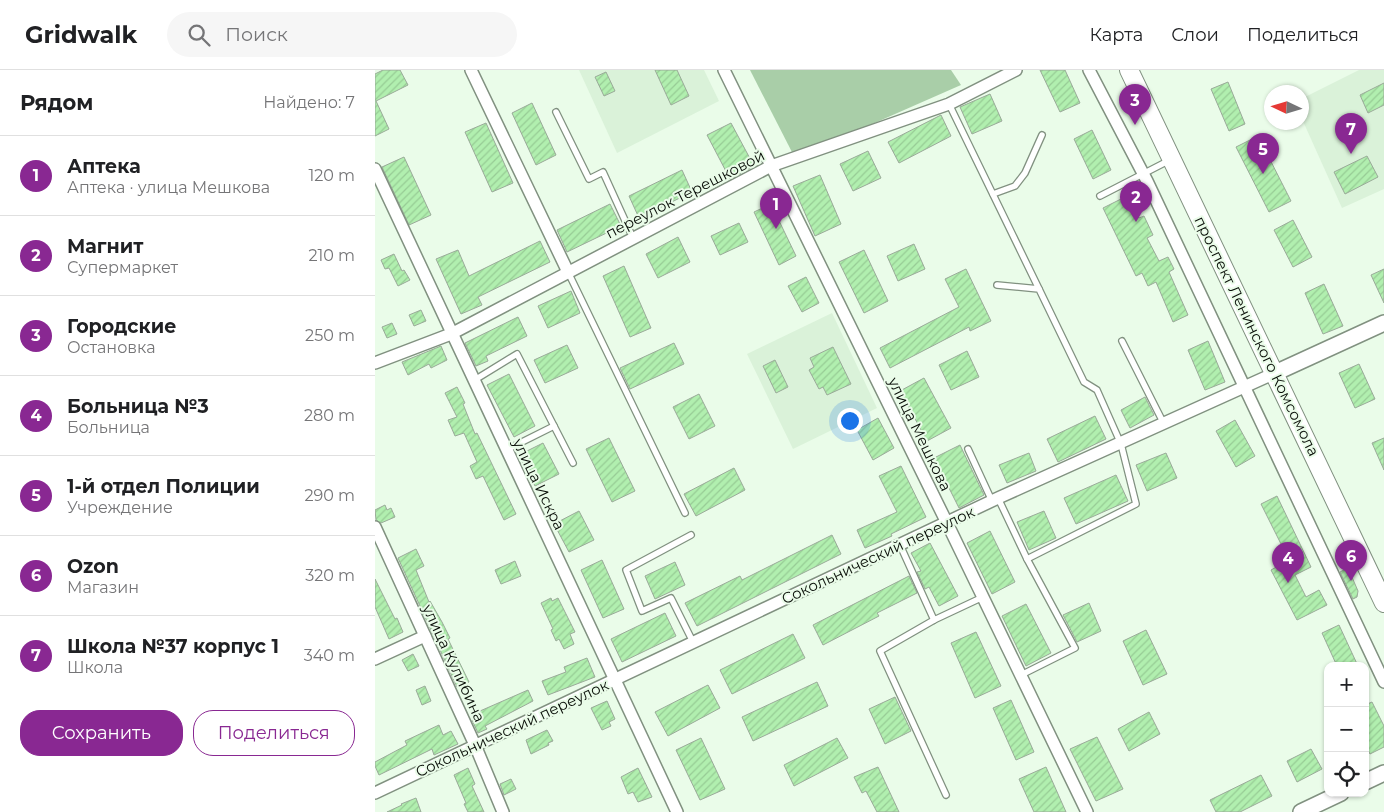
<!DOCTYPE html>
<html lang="ru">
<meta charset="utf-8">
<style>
:root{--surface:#fff;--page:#f6f6f6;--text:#202124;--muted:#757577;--line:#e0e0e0;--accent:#892892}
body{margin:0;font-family:Montserrat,sans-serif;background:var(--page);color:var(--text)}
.controls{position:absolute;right:15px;bottom:15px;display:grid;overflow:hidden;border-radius:10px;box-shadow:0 1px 4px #0004}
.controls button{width:45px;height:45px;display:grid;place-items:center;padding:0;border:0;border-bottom:1px solid var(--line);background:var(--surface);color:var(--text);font:25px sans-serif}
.compass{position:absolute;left:889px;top:15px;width:45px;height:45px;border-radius:50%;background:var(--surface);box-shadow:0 1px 4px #0004;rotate:274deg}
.you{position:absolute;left:474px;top:350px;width:18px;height:18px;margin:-12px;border:4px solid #fff;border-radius:50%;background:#1a73e8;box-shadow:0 0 0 8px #1a73e833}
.badge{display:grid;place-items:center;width:32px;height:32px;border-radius:50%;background:var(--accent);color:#fff;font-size:16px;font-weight:700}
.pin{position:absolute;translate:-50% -41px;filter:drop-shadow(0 1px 2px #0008)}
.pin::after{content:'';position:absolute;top:26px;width:18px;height:15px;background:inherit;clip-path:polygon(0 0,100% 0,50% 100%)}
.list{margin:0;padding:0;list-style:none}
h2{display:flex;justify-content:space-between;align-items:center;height:65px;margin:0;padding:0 20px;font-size:21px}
h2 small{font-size:16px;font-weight:400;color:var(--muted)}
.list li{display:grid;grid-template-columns:32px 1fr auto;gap:15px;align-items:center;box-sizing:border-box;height:80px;padding:0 20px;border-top:1px solid var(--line)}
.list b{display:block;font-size:19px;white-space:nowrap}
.list p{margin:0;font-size:16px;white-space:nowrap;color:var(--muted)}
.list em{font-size:16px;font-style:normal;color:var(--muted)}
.actions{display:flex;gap:10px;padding:15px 20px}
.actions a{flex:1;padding:11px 0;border:1px solid var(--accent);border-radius:20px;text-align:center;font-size:18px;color:var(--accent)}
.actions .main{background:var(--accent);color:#fff}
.icon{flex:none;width:28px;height:28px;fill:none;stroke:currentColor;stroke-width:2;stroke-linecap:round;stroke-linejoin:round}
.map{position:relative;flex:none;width:1009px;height:742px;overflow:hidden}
header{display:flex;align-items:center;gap:30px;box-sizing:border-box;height:70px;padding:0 25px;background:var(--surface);border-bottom:1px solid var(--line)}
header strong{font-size:24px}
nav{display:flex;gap:28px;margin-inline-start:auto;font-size:18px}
.search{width:350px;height:45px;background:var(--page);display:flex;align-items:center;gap:12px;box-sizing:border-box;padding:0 18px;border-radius:28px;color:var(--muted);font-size:19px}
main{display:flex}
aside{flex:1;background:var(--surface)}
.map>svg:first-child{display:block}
</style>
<header>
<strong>Gridwalk</strong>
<div class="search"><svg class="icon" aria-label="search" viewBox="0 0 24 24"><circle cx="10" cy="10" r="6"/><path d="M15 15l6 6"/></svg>Поиск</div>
<nav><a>Карта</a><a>Слои</a><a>Поделиться</a></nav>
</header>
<main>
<aside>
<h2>Рядом<small>Найдено: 7</small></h2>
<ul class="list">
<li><span class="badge">1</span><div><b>Аптека</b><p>Аптека · улица Мешкова</p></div><em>120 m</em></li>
<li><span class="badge">2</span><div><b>Магнит</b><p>Супермаркет</p></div><em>210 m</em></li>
<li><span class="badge">3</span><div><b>Городские</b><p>Остановка</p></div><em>250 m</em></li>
<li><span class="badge">4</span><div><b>Больница №3</b><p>Больница</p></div><em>280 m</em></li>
<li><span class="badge">5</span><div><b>1-й отдел Полиции</b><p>Учреждение</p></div><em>290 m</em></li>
<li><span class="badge">6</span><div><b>Ozon</b><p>Магазин</p></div><em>320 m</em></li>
<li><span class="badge">7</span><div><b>Школа №37 корпус 1</b><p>Школа</p></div><em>340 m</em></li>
</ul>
<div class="actions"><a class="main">Сохранить</a><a>Поделиться</a></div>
</aside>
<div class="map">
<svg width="1009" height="742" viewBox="0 0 1009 742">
<defs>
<pattern id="building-hatch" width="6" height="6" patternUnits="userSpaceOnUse" patternTransform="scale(1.25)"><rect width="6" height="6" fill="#b1efaf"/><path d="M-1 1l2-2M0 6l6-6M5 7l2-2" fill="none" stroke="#97cc95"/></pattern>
</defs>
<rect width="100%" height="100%" fill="#eafce9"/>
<g fill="#daf2d9">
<path d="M204,0H329L344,31L242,83Z"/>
<path d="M984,0H1009V119L967,138L927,49L926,29Z"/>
<path d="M457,243L502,338L418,379L372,284Z"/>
</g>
<path fill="#a9cea8" d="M375,0H576L586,15L420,88Z"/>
<g fill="url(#building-hatch)" stroke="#9aaa99">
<path d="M8,0H25L33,15L1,31L14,59L0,66V4Z"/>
<path d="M280,0H302L314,26L296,35Z"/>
<path d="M665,0H690L705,33L685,42Z"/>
<path d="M231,2L240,21L229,26L220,7Z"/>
<path d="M853,12L870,54L854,61L836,19Z"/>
<path d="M1009,13V35L993,43L985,25Z"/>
<path d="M615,24L627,51L597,64L585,37Z"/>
<path d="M157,33L181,85L161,95L137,43Z"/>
<path d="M566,45L576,66L524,93L513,72Z"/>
<path d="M111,53L138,113L117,122L90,62Z"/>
<path d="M356,53L379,96L355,109L332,65Z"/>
<path d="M717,60L736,100L718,109L699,69Z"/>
<path d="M883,66L916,131L894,142L861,77Z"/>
<path d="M493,81L506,108L478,121L465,94Z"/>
<path d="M992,86L1003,107L970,124L959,102Z"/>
<path d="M29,87L56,145L34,155L7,97Z"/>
<path d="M307,100L317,122L264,148L254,126Z"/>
<path d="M445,105L466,154L440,166L418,116Z"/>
<path d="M754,125L764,148L769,146L778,165L772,168L784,191L793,187L799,199L794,202L813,245L798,252L781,212L773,216L767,203L761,206L728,138Z"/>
<path d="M235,134L246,156L192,182L182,160Z"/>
<path d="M396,134L421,186L404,195L379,142Z"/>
<path d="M918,150L937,187L918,197L899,160Z"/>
<path d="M364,153L373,172L345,185L336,166Z"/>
<path d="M303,167L315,192L283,208L271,184Z"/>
<path d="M165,171L175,192L103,227L107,235L86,244L61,189L83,180L94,206Z"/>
<path d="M539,174L550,199L523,211L512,186Z"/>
<path d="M489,180L513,231L489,243L464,192Z"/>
<path d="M19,184L27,201L29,200L35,210L23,216L14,198L10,199L6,190Z"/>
<path d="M249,196L276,258L255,267L228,206Z"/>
<path d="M591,199L616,251L595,261L594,257L515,298L505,278L584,237L570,209Z"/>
<path d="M1009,199V233L996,205Z"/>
<path d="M431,207L444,233L427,242L413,216Z"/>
<path d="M949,214L968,256L948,264L930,223Z"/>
<path d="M196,221L205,243L173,258L163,236Z"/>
<path d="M46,240L51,251L39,256L34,245Z"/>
<path d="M143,247L152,266L111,286L113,291L101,296L90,273Z"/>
<path d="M17,253L22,264L12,268L7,257Z"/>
<path d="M833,271L850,312L830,320L813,280Z"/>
<path d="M299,273L309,294L255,319L245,298Z"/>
<path d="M192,275L203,298L170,313L159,290Z"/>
<path d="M66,276L72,290L56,298L54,294L33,305L27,292Z"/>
<path d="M458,277L476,314L452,325L448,317L444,319L434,300L439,297L435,288Z"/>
<path d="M592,281L604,307L576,320L564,295Z"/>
<path d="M400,290L413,317L401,323L388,296Z"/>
<path d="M984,294L1000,329L980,338L964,303Z"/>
<path d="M134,304L160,356L139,367L112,315Z"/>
<path d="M549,308L576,358L552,371L525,321Z"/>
<path d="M82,317L90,333L88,334L100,364L102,363L141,444L129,450L108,406L101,409L95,396L102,392L89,363L80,366L73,350L82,347L70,323Z"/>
<path d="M324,324L340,356L314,369L298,337Z"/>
<path d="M770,327L779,345L755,358L746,340Z"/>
<path d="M720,346L731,369L683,392L672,369Z"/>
<path d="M503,348L519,378L498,390L482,360Z"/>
<path d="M860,350L880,386L861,397L841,361Z"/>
<path d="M234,368L260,421L237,432L211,379Z"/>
<path d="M1009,368V400L997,373Z"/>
<path d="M168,373L184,404L160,416L144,385Z"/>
<path d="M585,375L609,425L584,438L559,388Z"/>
<path d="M654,383L661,401L632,413L624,395Z"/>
<path d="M791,383L802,408L772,421L761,395Z"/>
<path d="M526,396L551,447L516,464L517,466L490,478L482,460L522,442L504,406Z"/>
<path d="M359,398L370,420L321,446L309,424Z"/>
<path d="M741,405L753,431L701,454L689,428Z"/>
<path d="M902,426L936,497L920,505L931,527L944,520L952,535L922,550L896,500L914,490L886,434Z"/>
<path d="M10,435L12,440L16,438L20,447L6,453L1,450L0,440Z"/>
<path d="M204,441L219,470L194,482L179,454Z"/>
<path d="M669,441L681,468L654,480L642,452Z"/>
<path d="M615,461L640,512L617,524L592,473Z"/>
<path d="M457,465L466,484L322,556L310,533L365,506L367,510Z"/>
<path d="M555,473L583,526L564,536L554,517L550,519L542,502L546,501L536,483Z"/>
<path d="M41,479L49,496L41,500L54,532L55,531L67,552L75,568L73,569L94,612L82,617L23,488Z"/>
<path d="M227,490L249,539L228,548L206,500Z"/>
<path d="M140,491L146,506L126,514L120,500Z"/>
<path d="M300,492L310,515L280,529L270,506Z"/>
<path d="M973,498L983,521L982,527L978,529L965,502Z"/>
<path d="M534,506L542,523L502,543L504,546L448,575L438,555Z"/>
<path d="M0,509L20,549L22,548L28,562L14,569L0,537Z"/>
<path d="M176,528L177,531L183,528L200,562L195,564L199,574L189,579L184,569L181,571L176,560L178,559L166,533Z"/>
<path d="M714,533L726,561L702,572L688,545Z"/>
<path d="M651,534L676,583L651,596L627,546Z"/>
<path d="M290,543L301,566L247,592L236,569Z"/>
<path d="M964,555L983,596H962L947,563Z"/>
<path d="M771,560L792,604L768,615L748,571Z"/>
<path d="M601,562L626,616L600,628L576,573Z"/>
<path d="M418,564L430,588L357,624L345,600Z"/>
<path d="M38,584L44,596L33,601L27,590Z"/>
<path d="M212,588L220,607L173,625L167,611L191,602L189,597Z"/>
<path d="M442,612L453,636L378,671L367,647Z"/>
<path d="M333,615L345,638L293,666L280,642Z"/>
<path d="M50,616L56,631L47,635L41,620Z"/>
<path d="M153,620L158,631L110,656L112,659L103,663L97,650L107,645L105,641Z"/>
<path d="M520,627L536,661L510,674L494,639Z"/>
<path d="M636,630L659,682L641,690L618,638Z"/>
<path d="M232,631L240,649L234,652L236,656L227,660L216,638Z"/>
<path d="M997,632L1009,656V677L995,684L990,674V635Z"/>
<path d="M774,642L785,664L754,681L743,659Z"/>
<path d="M64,655L68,665L76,661L83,674L59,685L57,679L4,705L0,696V692L32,675L30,671Z"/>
<path d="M172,660L178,671L173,673L174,675L156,684L151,670Z"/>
<path d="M722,667L748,719L721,731L695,679Z"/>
<path d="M326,668L350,719L325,730L301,680Z"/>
<path d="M462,668L473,688L419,716L409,695Z"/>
<path d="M936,679L947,699L922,712L912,691Z"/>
<path d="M503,697L524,742H502L491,721L487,723L479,707Z"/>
<path d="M671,697L691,742H659L644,709Z"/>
<path d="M93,698L100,714L97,716L109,742H93L89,734L91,733L79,705Z"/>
<path d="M263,698L277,727L263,732L258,722L253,724L246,707Z"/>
<path d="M886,705L897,726L865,742H841L835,730Z"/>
<path d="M136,709L141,719L129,725L125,714Z"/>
<path d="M41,728L46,742H12L27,735L26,734Z"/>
</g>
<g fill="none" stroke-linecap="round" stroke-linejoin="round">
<g stroke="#819180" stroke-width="8">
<g id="lane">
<path d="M574,34L664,219"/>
<path d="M181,42L214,109L228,102L258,168"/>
<path d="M618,124L640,116L650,103L667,65"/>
<path d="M725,126L795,90"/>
<path d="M193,202L310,443"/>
<path d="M622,215L664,219L709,312L722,320L746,374L761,434L652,489"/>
<path d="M747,271L789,354"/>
<path d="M98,311L142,284L198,393"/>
<path d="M593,379L617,431"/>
<path d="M131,380L179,356"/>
<path d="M623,428L652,489L700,578L646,605"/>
<path d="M316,465L251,500L267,541L296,528L318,572"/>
<path d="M525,475L559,550L608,527"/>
<path d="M559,550L505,581L571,725"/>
</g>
</g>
<g stroke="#819180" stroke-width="14">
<g id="street">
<path d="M96,0L193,202"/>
<path d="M349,0L572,453L712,742"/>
<path d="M714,0L772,111L1009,612"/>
<path d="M0,99C99,314 203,527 302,742"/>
<path d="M0,293L76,264L396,96L574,34L641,0"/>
<path d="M0,457L100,675L128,742"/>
<path d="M0,589L50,566"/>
<path d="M0,723L623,428L900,303"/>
</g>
</g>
<g stroke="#819180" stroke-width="18">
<g id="secondary">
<path d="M900,303L1009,253"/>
<path d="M990,712L1009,703"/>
<path d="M926,742L966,723"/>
</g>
</g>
<g stroke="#819180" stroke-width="20">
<path id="primary" d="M754,0L1009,533"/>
</g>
<use href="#lane" stroke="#fff" stroke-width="5.5"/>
<use href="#street" stroke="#fff" stroke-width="11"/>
<use href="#secondary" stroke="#fff" stroke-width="15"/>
<use href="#primary" stroke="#fff" stroke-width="18"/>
</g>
<g text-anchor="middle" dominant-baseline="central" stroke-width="4" stroke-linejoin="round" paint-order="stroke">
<g font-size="15" fill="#080d07" stroke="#eafce9">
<text transform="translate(310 124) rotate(-27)">переулок Терешковой</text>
<text transform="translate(882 266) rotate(64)">проспект Ленинского Комсомола</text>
<text transform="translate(545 364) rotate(64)">улица Мешкова</text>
<text transform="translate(164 414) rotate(64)">улица Искра</text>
<text transform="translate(503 485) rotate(-25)">Сокольнический переулок</text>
<text transform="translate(79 593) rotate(65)">улица Кулибина</text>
<text transform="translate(137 658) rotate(-25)">Сокольнический переулок</text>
</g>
</g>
</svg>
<div class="controls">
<button>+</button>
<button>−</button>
<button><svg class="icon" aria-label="locate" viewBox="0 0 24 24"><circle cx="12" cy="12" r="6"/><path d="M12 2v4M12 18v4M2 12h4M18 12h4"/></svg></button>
</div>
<svg class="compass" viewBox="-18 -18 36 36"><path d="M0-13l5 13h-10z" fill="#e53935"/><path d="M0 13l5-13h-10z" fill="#757577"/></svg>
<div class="you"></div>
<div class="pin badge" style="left:401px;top:159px">1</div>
<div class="pin badge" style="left:761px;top:152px">2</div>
<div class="pin badge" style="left:760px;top:55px">3</div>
<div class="pin badge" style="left:913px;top:513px">4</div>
<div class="pin badge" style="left:888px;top:104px">5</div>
<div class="pin badge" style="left:976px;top:511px">6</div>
<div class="pin badge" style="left:976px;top:84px">7</div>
</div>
</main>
